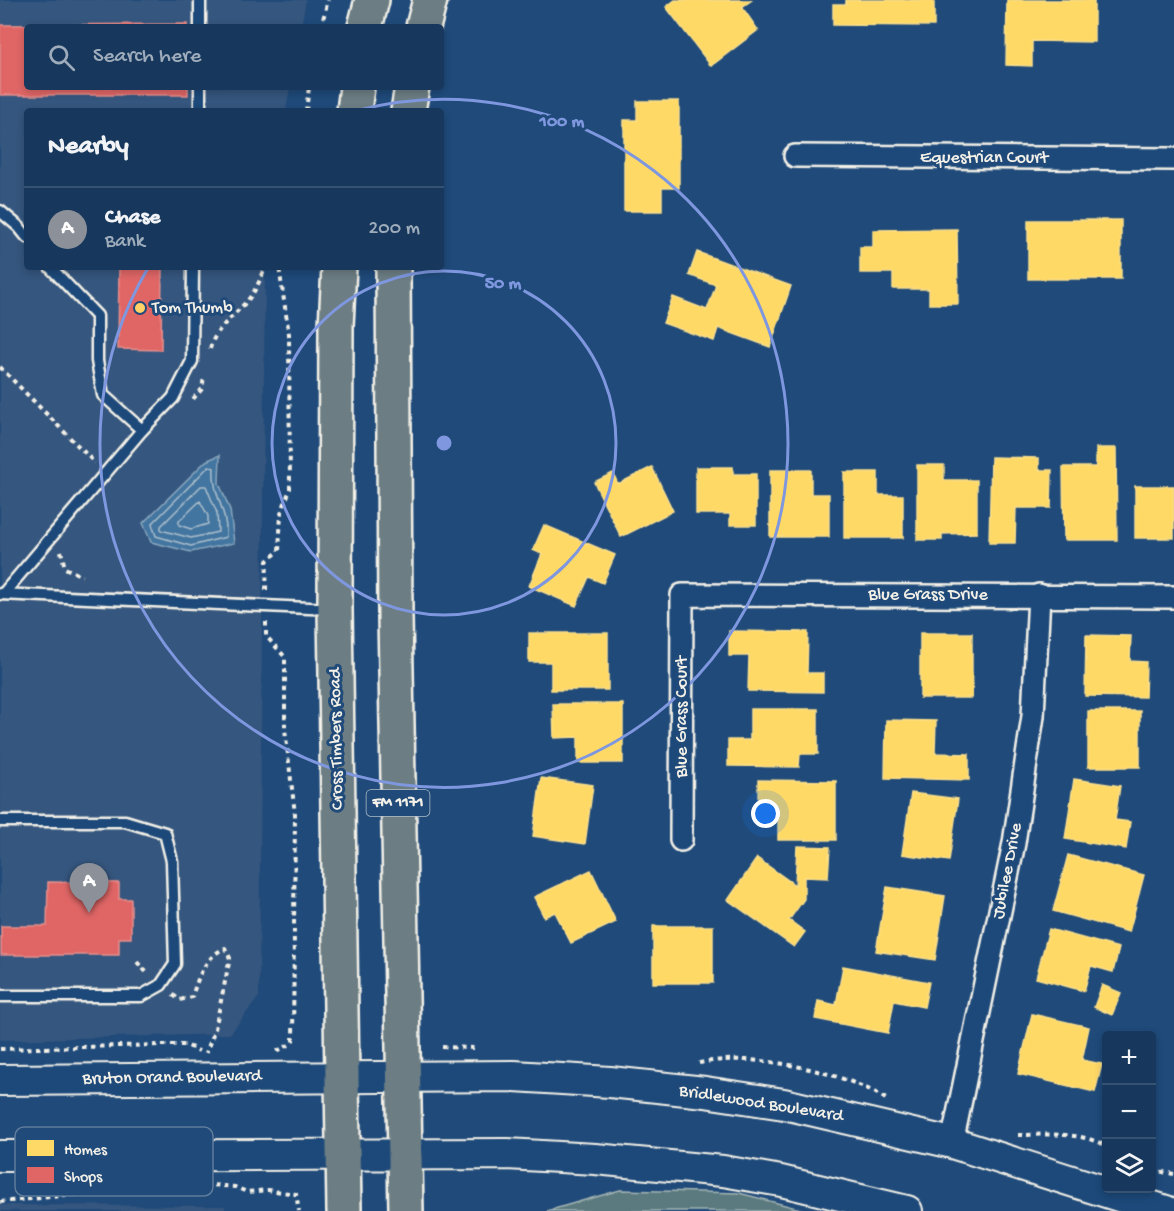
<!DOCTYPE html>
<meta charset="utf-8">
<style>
:root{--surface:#17385c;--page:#244365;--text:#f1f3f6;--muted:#9eacbb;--line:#365272;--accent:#8c9099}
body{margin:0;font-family:"Gochi Hand",sans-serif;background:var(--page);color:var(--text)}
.controls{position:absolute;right:18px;bottom:18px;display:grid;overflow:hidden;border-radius:6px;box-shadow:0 3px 9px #0003}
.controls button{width:54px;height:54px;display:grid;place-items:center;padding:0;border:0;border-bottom:2px solid var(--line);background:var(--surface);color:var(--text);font:30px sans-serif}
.you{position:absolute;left:766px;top:814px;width:21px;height:21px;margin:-15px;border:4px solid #fff;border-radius:50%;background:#1a73e8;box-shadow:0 0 0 9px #1a73e833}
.badge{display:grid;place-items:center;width:39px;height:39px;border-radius:50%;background:var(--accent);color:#fff;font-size:20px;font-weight:700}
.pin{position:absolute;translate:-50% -50px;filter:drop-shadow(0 2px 3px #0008)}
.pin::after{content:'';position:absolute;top:32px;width:21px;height:18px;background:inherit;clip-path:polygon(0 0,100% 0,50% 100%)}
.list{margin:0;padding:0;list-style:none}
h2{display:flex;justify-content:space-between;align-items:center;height:78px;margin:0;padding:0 24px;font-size:26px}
h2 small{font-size:20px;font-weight:400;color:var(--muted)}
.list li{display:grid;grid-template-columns:39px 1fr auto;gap:18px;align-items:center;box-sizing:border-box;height:84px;padding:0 24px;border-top:2px solid var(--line)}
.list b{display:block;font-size:22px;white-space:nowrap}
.list p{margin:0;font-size:20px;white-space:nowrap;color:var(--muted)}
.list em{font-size:20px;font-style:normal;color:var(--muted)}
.icon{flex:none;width:33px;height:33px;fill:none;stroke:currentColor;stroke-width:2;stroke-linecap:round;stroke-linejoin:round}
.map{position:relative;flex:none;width:1174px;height:1211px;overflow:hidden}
.search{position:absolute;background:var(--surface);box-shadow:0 3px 9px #0003;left:24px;top:24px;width:420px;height:66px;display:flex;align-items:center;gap:15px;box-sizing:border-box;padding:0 21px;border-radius:6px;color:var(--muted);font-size:22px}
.panel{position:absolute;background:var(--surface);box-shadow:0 3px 9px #0003;left:24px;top:108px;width:420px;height:162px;border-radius:6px}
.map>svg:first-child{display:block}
</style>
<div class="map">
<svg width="1174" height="1211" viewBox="0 0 1174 1211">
<rect width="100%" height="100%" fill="#1f4a7a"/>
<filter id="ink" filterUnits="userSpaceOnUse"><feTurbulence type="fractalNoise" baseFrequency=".0167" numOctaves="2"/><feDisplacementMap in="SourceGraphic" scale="12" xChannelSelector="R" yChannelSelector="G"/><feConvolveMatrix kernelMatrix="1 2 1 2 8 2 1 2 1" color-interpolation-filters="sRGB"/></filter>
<g filter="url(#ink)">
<g fill="#35567e">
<path d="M0,0H306L301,27H27V87H290L286,111H27V267H265L259,997L230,1034L0,1040Z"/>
<path d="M0,1205L225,1206V1211H0Z"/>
</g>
<path fill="#5a7a7f" stroke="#a7b6b4" stroke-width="1.5" d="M620,1190L739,1193L808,1211H547Z"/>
<path fill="#4375a0" stroke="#8aa7bd" stroke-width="1.5" d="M220,455L219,483L230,510L234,543L191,552L151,542L143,523L206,461Z"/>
<g fill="#ffd966" stroke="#fce08d" stroke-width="1.5">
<path d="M675,0H752L742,7L758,30L711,66L666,7Z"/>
<path d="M846,0H934V26L833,25V4H846Z"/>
<path d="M1007,0H1094V42L1032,41V66L1006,65Z"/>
<path d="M637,101H679V188H662V211H624V120H637Z"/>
<rect x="1028" y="220" width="93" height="59"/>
<path d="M957,229L958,304H929V289H893V273H860V247H873V230Z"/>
<path d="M697,252L791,286L770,347L718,328L714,341L663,323L673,297L707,310L716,285L689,275Z"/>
<path d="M1096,448H1116L1117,540H1064L1063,467H1096Z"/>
<path d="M991,457L1039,458V470H1052L1051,508H1016L1015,543H989Z"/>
<path d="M917,465H944V480H977V533L942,534V540H917Z"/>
<path d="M652,467L673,511L621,537L594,482L613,473L618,484Z"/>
<path d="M696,467H733V474H756V525H730V514H696Z"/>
<path d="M770,470H811V494H829V537H770Z"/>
<path d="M844,472H878V495H903V538H844Z"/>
<rect x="1135" y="486" width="39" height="52"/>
<path d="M544,525L615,555L603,583L589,577L576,606L529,586L542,554L533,550Z"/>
<path d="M729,631L808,632L807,673H823V692L748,691L749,656H729Z"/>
<path d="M529,633H608V690H551V662H529Z"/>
<rect x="920" y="633" width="52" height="65"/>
<path d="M1086,635L1131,636L1130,661L1146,662L1145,697L1085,696Z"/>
<path d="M553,704H623V763H578V737L554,738Z"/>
<path d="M750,709H818V754H800L799,767L728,766V740H750Z"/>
<rect x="1088" y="711" width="52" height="56"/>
<path d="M886,720L936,721L935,753L969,754V780L885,778Z"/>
<path d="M541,778L593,785L585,844L533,836Z"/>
<path d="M1074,779L1120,786L1115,820L1130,822L1126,849L1065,839Z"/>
<path d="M758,780L836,781V840H778V805H758Z"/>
<path d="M911,793L958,799L949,861L902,854Z"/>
<path d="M797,846L830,847L828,878L804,877V899L789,920L805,932L794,947L728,900L757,858L795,885Z"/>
<path d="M1068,855L1144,875L1129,932L1053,911Z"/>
<path d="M591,870L616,922L571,943L555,912L544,917L534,897Z"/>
<path d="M887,887L945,896L935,960L876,951Z"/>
<rect x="653" y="926" width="60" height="57"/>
<path d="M1049,929L1119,948L1113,972L1091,966L1084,991L1036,978Z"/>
<path d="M843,966L929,982L924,1007L894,1001L888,1033L815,1019L818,1001L836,1005Z"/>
<path d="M1102,985L1121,993L1112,1015L1094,1007Z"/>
<path d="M1032,1014L1089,1027L1082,1060L1102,1064L1095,1092L1018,1074Z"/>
</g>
<g fill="#e06666" stroke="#e6908d" stroke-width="1.5">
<path d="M187,24V27H27V87H188V95H0V25Z"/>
<path d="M119,267H162L161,350L118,349Z"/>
<path d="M48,882L119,883V899H131V938H119V955H1V926H47Z"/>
</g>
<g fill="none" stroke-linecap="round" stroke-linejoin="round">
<g stroke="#adbfcb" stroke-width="1.5">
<path d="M209,466L214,468C212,496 228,510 226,537L191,546L156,536L152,524Z"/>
<path d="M201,486H206L217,513L218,532L191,538L161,530V526Z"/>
<path d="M200,501L208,516V524L191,529L179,525V521Z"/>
</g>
<g stroke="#f4f1e8" stroke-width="15">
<g id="lane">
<path d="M200,0V27"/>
<path d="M200,87V111"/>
<path d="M0,211L19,227L27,237"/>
<path d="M50,267L97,316V361L103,395L142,430"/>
<path d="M0,594L332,609"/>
<path d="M3,594L142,430L173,398L192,361L193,267"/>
<path d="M0,821H125L165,833L172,861L175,964L161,985L141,996H0"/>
</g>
</g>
<g stroke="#f4f1e8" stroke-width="26">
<g id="street">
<path d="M795,156L1174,159"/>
<path d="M681,840L682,595L1174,597"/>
<path d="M952,1143L1014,843L1033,716L1039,595"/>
</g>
</g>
<g stroke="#f4f1e8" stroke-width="34">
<g id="secondary">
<path d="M0,1080L514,1076L610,1082L705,1092L784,1104L952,1143L1166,1211"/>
<path d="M0,1156L507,1154L595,1159L723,1171L781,1181L907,1211"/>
</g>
</g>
<g stroke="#f4f1e8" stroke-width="38">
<g id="primary">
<path d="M365,27L372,0"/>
<path d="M423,27L430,0"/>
<path d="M354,111L357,87"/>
<path d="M408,111L412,87"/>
<path d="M339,267L336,326L335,609L344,1211"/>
<path d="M393,267L395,616L406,1211"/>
</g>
</g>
<g stroke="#f4f1e8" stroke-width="4" stroke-dasharray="4.5 4.5" stroke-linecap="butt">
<path d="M321,27L328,0"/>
<path d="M306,111L309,87"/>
<path d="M210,349C215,326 240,313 253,293C258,285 262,275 266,267"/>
<path d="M0,367L95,463"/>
<path d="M193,399L202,389L204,377"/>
<path d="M61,551L65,568L82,576"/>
<path d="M266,590L267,561L279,551L281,514L290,489L289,334L279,267"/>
<path d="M266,622V636L285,657V729L295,814L293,1042"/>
<path d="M137,962L149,975"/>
<path d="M173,995L180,1000L192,997C198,977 205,957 225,948L230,958L215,1029L206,1053"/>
<path d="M442,1047L474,1048"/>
<path d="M0,1049L161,1045H186L199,1051"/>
<path d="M277,1051L289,1045"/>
<path d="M699,1063C752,1052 841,1070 886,1099"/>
<path d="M1018,1135C1048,1135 1079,1131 1106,1146"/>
<path d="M1152,1170L1174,1174"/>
<path d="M187,1183L235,1187L247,1192L268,1190L296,1194L299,1211"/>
<path d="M0,1202L111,1191L112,1182"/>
</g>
<use href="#lane" stroke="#1f4a7a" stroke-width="10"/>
<use href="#street" stroke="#1f4a7a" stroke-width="21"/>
<use href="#secondary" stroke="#1f4a7a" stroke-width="30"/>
<use href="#primary" stroke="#6c7e84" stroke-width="33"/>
</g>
</g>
<g fill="none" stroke="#7e97df" stroke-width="3">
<circle cx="444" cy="443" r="172"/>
<path d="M355 111A344 344 0 1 1 148 268"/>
</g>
<circle fill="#ffd166" stroke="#1f4a7a" stroke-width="2" cx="140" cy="308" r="6"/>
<g text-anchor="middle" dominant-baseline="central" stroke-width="6" stroke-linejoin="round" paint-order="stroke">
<rect fill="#1f4a7a" stroke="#b4bfc7" stroke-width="1.5" x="366.5" y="790" width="63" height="26" rx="4.5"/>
<g font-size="16" font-weight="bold" fill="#f4f1e8">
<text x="398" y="803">FM 1171</text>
</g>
<g font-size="18" fill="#f4f1e8" stroke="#1f4a7a">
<text x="984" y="158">Equestrian Court</text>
<text x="928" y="595">Blue Grass Drive</text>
<text transform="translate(682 717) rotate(-90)">Blue Grass Court</text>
<text transform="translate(337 739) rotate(-91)">Cross Timbers Road</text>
<text transform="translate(1008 871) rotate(-79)">Jubilee Drive</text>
<text transform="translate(172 1078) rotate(-1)">Bruton Orand Boulevard</text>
<text transform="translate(761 1104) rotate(9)">Bridlewood Boulevard</text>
</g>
<g font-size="18" fill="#f4f1e8" stroke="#1f4a7a" text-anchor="start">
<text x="152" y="308">Tom Thumb</text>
</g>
</g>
<rect x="15" y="1127" width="198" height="69" rx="9" fill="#1f4a7a" stroke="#5f7c9b" stroke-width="1.5"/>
<rect x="27" y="1140" width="27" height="16" fill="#ffd966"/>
<rect x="27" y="1167" width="27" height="16" fill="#e06666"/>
<g font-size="16" fill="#f4f1e8">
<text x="64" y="1154">Homes</text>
<text x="64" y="1181">Shops</text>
</g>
<circle cx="444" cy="443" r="9" fill="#7e97df" stroke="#1f4a7a" stroke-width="3"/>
<g font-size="18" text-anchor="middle" font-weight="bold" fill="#7e97df" stroke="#1f4a7a" stroke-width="6" stroke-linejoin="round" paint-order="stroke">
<text x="562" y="126">100 m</text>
<text x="503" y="288">50 m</text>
</g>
</svg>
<div class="controls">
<button>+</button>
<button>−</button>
<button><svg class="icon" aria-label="layers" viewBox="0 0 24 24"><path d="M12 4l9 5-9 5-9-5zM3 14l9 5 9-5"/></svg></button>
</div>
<div class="you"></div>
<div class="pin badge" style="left:89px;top:913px">A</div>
<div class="search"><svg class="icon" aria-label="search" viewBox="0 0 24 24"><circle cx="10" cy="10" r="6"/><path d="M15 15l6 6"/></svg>Search here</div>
<section class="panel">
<h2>Nearby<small></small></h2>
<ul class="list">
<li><span class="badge">A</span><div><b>Chase</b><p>Bank</p></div><em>200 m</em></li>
</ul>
</section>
</div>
